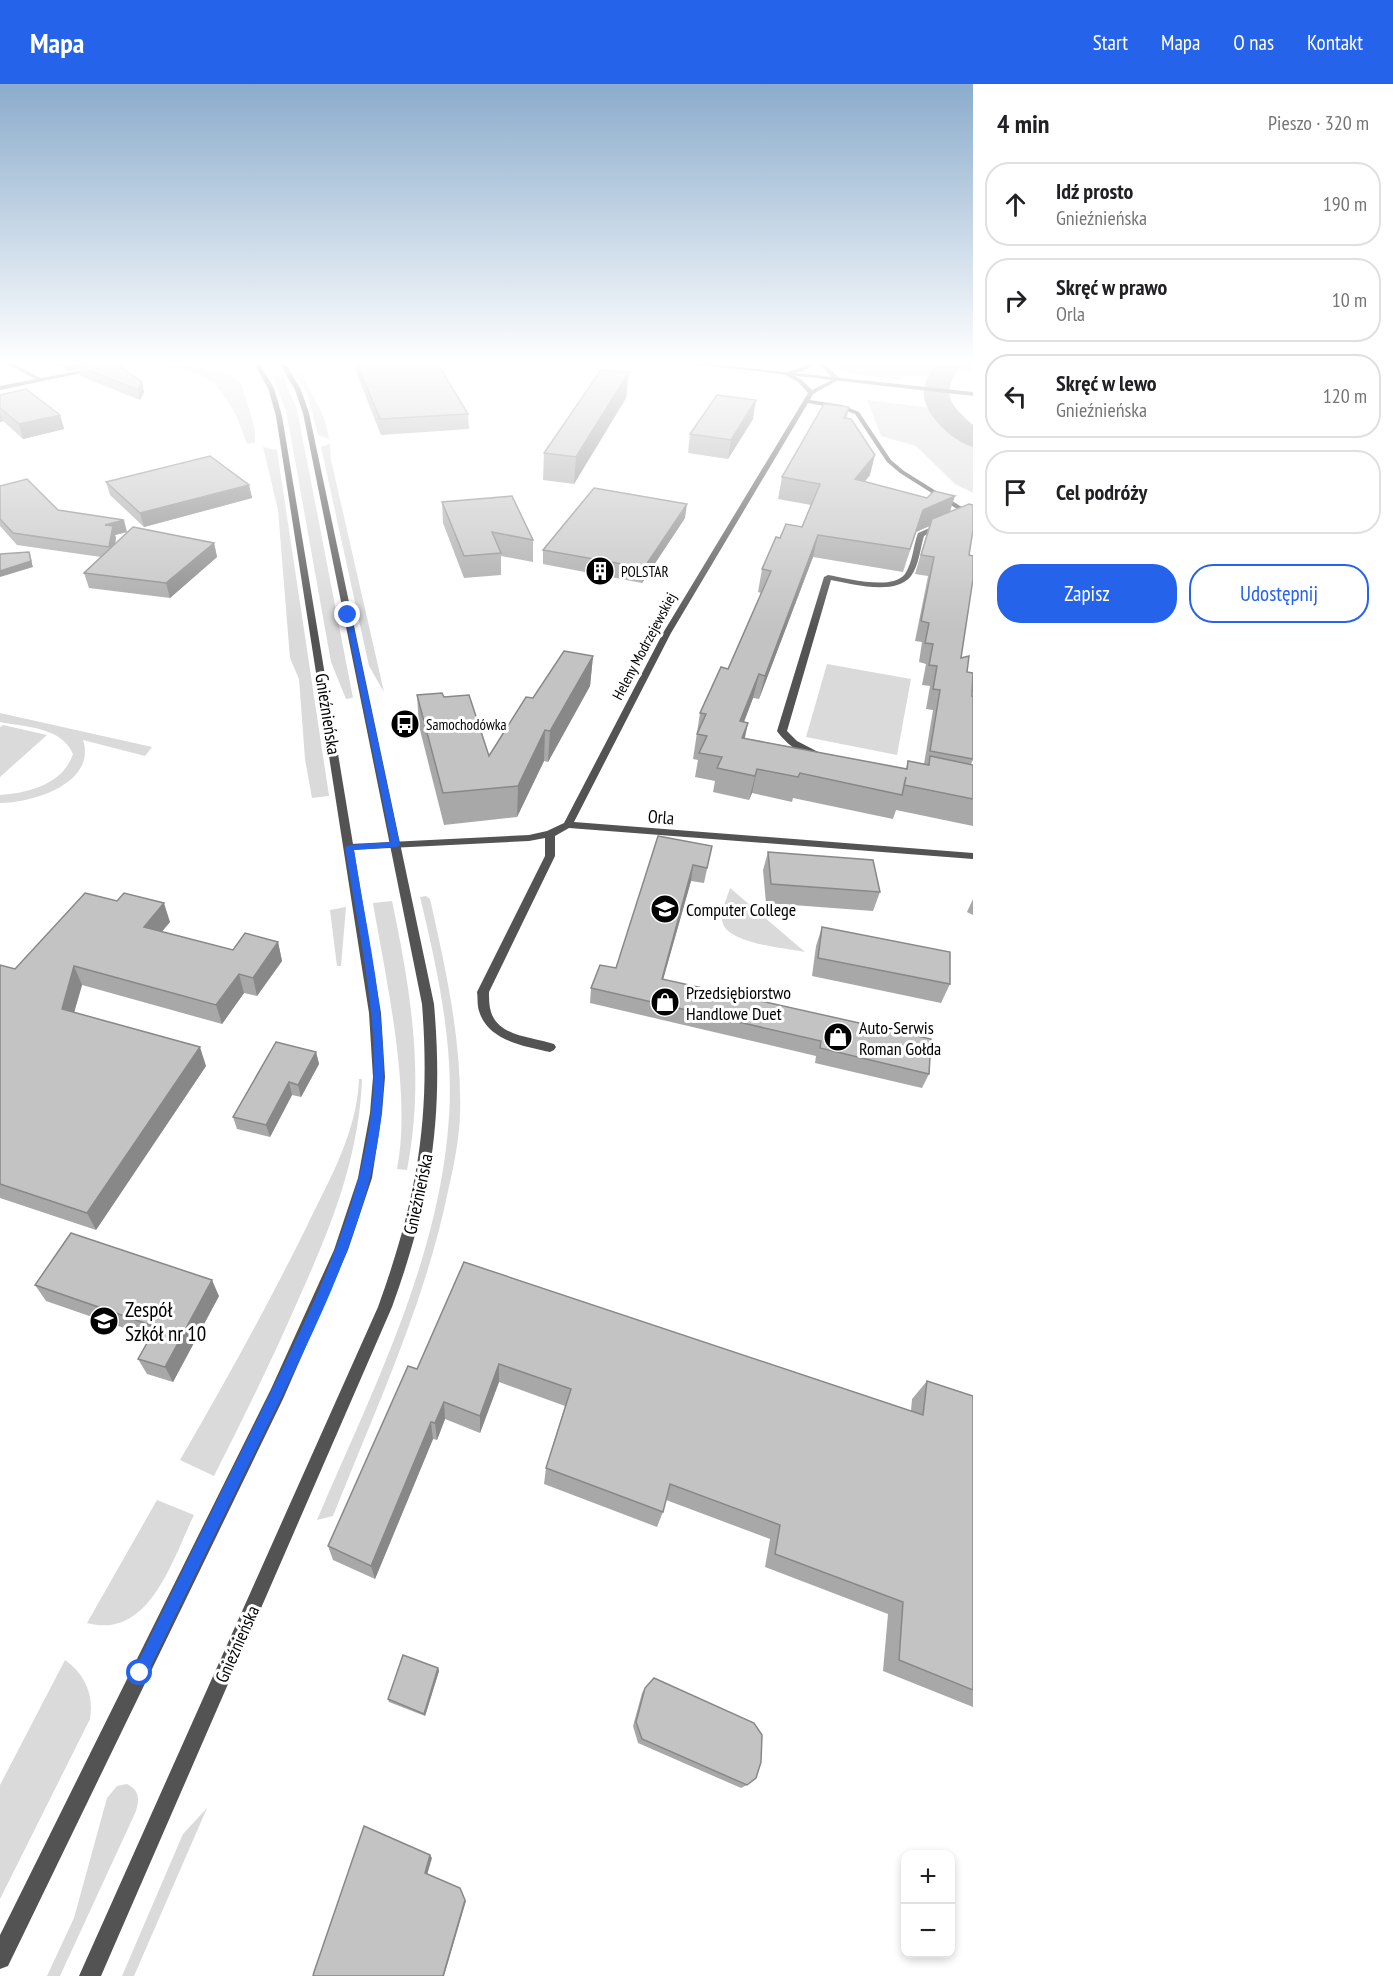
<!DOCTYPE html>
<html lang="pl">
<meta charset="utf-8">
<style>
:root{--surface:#fff;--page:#f2f2f2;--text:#202124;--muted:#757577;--line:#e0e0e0;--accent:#2563eb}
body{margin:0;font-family:"PT Sans Narrow",sans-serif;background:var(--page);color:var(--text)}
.controls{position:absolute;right:18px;bottom:18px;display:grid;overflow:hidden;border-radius:12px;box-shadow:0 3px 9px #0003}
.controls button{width:54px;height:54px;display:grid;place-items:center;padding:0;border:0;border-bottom:2px solid var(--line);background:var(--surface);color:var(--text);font:30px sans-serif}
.stop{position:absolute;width:18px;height:18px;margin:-14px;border:4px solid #2563eb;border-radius:50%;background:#fff}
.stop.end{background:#2563eb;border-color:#fff;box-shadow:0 2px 6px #0008}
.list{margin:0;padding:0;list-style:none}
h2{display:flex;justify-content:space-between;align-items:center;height:78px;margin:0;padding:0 24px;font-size:26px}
h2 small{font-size:20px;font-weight:400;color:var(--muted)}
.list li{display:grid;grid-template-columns:39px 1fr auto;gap:18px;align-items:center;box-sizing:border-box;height:84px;margin:0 12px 12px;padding:0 12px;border:2px solid var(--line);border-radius:24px}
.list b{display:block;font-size:22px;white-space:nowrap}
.list p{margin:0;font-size:20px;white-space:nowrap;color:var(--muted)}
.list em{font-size:20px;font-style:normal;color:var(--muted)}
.actions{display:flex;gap:12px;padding:18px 24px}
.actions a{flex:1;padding:14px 0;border:2px solid var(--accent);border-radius:24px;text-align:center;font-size:21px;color:var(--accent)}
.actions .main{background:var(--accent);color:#fff}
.icon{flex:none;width:33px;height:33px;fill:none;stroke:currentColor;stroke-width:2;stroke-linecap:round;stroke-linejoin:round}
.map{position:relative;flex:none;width:973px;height:1892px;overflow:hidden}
header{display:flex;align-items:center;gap:36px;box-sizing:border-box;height:84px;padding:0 30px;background:var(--accent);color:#fff}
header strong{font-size:28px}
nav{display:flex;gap:33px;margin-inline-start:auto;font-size:21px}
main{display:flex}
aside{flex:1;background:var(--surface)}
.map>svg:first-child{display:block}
</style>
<header>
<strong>Mapa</strong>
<nav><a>Start</a><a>Mapa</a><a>O nas</a><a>Kontakt</a></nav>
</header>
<main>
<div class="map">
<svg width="973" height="1892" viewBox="0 0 973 1892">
<rect width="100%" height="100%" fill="#fff"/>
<g fill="#dadada">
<path d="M835,280H973V289L959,287L952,296L908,291L899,296L842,288Z"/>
<path d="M191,282L231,291L237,298H241L255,345V359L247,360C233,319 216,282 165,285C158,285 149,285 143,288L146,294L140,288L152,284Z"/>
<path d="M296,289L301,290C313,311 326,331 329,355L318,351L308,312Z"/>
<path d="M282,291L297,325L353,614L346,615L331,578L286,326L272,292Z"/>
<path d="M867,316L955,327L973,342V409L955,400L916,362L881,352Z"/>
<path d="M330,360L331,376L384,608L369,582L321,363Z"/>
<path d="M263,363L277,366L329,712L312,714L305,675L299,595L290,574L278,426Z"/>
<path d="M827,580L911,595L897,671L806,653Z"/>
<path d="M0,629L152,663L145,672L83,656C97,699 33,719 0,719V711C29,709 63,700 73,670C62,643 25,643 0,638Z"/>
<path d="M3,641L47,651L0,693V643Z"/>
<path d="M730,804L805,868C785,864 731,860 723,840C719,830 727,814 730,804Z"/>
<path d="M426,812L430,815C446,886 462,957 460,1031C459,1056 454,1082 448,1107C425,1220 375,1326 333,1432L317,1436C372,1307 440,1175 449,1033C454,959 437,884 420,813Z"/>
<path d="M392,817C411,907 425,994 407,1086L397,1085C412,1009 386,896 373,819Z"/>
<path d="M346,823L341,882H337L330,826Z"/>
<path d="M359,995H362C359,1074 331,1143 299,1214C273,1274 244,1333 214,1392L180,1376C224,1300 267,1223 306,1144C329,1096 357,1049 359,995Z"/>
<path d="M157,1416L194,1431C172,1476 150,1556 87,1539Z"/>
<path d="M65,1576C85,1590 94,1611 90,1635L0,1815V1701Z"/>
<path d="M127,1700C139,1706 140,1715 136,1727L60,1892H47L74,1834L107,1714L117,1702Z"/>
<path d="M207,1724L134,1892H122L183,1750Z"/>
</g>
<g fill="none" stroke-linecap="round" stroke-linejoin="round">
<path fill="#a1a1a1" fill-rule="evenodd" d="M937,280H961C941,309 948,319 973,341V363C953,358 920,328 924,305C925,296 931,288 937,280Z"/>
<g fill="#535353" fill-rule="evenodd">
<path d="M7,280H14L44,296L39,297Z"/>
<path d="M808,280H815L804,287L791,290L802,296L812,306L834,295L819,280H825L840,295L813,310L810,316L842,321L859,328L891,376L904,387L973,430V435L900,389L887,378L855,330L841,325L808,319L671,549L574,738L973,769V775L569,744L555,752V772L489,908C489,914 489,922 491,928C499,953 533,953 554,960L556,963L554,966L550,968C524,962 488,957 479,927C477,921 478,914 477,908L545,772V754L529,757L350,766L345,763L350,760L529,751L547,747L564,739L663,549L808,309L798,298L783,290Z"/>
<path d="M941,439L946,440L924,452C920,465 919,481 911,492C896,512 852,500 831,496L787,647L797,657L824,671L822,673C805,675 787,661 777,647L824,493L828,491C846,494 892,507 905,490C913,478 913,462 918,449Z"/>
</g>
<g fill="#535353" fill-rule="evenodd">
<path d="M114,280H125L0,306V302Z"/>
<path d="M254,280H260L274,304L282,332L381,929L385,993L382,1029L372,1094L348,1166L283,1315L8,1882L0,1885V1851L271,1305L334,1166L358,1094L370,1029L373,993L369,929L276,332L268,304Z"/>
<path d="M280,280H286L301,306L309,329L434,920C444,1035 431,1115 392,1223L101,1892H79L378,1223C417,1115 431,1035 422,920L303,329L295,306Z"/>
<path d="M693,280H711L973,308V312Z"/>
</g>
</g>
<g fill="#a8a8a8" fill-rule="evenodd">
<path d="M52,280H117L142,298L144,308L140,316L80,292L79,285L68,287Z"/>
<path d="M353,280H357L468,330L469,345L381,351Z"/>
<path d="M629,288L626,314L574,400L543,396L544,369Z"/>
<path d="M0,311L60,331L64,345L23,355L3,337L0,338Z"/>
<path d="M849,323L847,334L870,391L864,398L950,428L969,471L961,574L967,588L972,612H973V676L971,680L973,681V742L896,726L893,735L793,714L792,718L752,709L749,716L713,708L715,697L695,693L698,676L693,675L700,629L728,585L761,509L758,508L762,485L780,454L802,443L811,421L778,415L782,393ZM929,442L915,490L928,492L915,557L922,558L919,578L926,580L922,601L930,602L926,625L933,626L924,680L908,677L906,685L744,654L748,639L744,638L753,614L759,615L813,473L903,488L916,448Z"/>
<path d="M753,335L728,375L688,369L690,350Z"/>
<path d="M106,398L249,401L252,414L144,443L110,411Z"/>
<path d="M0,402L58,426L127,448L115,451L116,454L115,460L214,459L217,473L170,514L89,504L84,489L101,473L17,461L0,442Z"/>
<path d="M442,418L533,456V478L501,472V491L464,494L443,439Z"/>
<path d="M685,434L642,499L543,480V466Z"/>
<path d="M593,572L590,602L548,678L544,677L517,733L444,741L419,642L417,611L444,613L489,672L533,614Z"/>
<path d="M658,752L712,762L704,799L691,797L663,895L929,990L922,1004L815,979L816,972L590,919L591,904L616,884Z"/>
<path d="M768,768L880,808L873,827L766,819L763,786Z"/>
<path d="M973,815V831L967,828Z"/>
<path d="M170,838L161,848L233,866L278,858L282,877L257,912L244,909L222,940L82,901L74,928L206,982L96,1146L0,1114V881L15,885Z"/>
<path d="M822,843L950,900L941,919L812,892L816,862Z"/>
<path d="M316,968L319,980L301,1013L292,1011L270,1053L237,1045L233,1033Z"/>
<path d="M464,1178L911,1327L912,1315L927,1297L973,1312V1623L883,1587L888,1530L765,1483L770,1455L666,1416L663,1428L657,1443L544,1400L546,1384L565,1322L499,1298L480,1349L445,1335L437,1356L433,1355L375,1495L333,1476L328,1462L417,1285Z"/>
<path d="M35,1201L219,1212L173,1298L147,1290L138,1275L150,1253L46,1217Z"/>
<path d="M438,1584L439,1587L425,1632L389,1618L388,1615Z"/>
<path d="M645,1604L747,1701L741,1704L638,1659L633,1642L642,1609Z"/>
</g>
<g fill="#888">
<path d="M66,280H102L78,282L79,285L68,287Z"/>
<path d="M629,288L626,314L574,400L576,373Z"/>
<path d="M142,298L144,308L140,316L138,306Z"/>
<path d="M756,316L753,335L728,375L731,356Z"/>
<path d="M0,329L3,337L0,338Z"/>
<path d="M60,331L64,345L23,355L19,340Z"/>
<path d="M875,371L870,391L849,417L855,395Z"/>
<path d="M249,401L252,414L144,443L140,429Z"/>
<path d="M955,412L948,434L916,448L903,488L923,426Z"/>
<path d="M687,420L685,434L642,499L644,484Z"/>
<path d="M124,436L127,448L115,451L116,454L112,475L105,441Z"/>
<path d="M818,451L813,473L759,615L765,592Z"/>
<path d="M214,459L217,473L170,514L166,499Z"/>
<path d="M29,468L33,483L0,493V487Z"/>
<path d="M593,572L590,602L548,678L550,647Z"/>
<path d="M759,590L753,614L735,661L740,637Z"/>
<path d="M748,639L743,663L742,654Z"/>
<path d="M545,646L544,677L517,733L518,702Z"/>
<path d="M757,685L752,709L749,716L755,692Z"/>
<path d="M693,781L691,797L659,910L662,895Z"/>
<path d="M164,819L170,838L150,862L144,843Z"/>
<path d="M278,858L282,877L257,912L253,894Z"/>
<path d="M74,882L82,901L70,943L62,925Z"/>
<path d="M239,890L244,909L222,940L216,921Z"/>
<path d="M200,963L206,982L96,1146L87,1129Z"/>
<path d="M316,968L319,980L301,1013L298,1001Z"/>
<path d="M289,998L292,1011L270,1053L266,1041Z"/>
<path d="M212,1196L219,1212L173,1298L165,1283Z"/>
<path d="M499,1280V1298L480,1349V1332Z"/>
<path d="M444,1318L445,1335L437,1356L435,1339Z"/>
<path d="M431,1338L433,1355L375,1495L371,1482Z"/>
<path d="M438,1584L439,1587L425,1632L424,1630Z"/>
<path d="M430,1771L432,1774L427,1791L425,1789Z"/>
<path d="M465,1816L466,1817L444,1892H443Z"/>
</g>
<g fill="#c3c3c3" stroke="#888" stroke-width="1.5">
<path d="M86,280H117L142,298L138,306L78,282Z"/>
<path d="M357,280H438L468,330L380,335Z"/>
<path d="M601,286L629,288L576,373L544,369Z"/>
<path d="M26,305L60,331L19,340L0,324V311Z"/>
<path d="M717,311L756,316L731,356L690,350Z"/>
<path d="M824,320L849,323L844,334L851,335L875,371L855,395L927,414L934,407L955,412L923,426L910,465L818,451L765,592L759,590L740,637L748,639L742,654L907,685L908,677L929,681L930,672L973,681V715L904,701L906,693L902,711L800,689L798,693L757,685L755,692L717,684L722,673L699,669L707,652L697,650L706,630L700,629L721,583L728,585L771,487L762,485L776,453L780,454L786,440L802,443L820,400L782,393Z"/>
<path d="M210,372L249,401L140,429L106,398Z"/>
<path d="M27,395L58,426L124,436L105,441L113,442L109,463L13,449L0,435V402Z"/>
<path d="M594,404L687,420L644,484L543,466Z"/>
<path d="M512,412L533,456L492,448L501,469L464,472L442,418Z"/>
<path d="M969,420L973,421V446L969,471L973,472V495L961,574L969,572L967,588L973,589L972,612H973V675L930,667L940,606L933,605L937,582L929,581L933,560L925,559L929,539L921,537L934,473L921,471L932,435Z"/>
<path d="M133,443L214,459L166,499L84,489Z"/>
<path d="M29,468L31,477L0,487V470Z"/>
<path d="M564,567L593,572L550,647L545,646L518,702L443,709L417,611L442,609L444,613L469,611L489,672L526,613L533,614Z"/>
<path d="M658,752L712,762L707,784L693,781L662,895L931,955L929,990L820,964L821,957L591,904L600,881L616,884Z"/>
<path d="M768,768L873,776L880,808L771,800Z"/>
<path d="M85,809L117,817L124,809L164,819L144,843L233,866L245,849L278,858L253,894L239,890L216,921L74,882L62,925L200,963L87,1129L0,1100V881L15,885Z"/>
<path d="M822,843L950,868V900L818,874Z"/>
<path d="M276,958L316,968L298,1001L289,998L266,1041L233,1033Z"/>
<path d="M71,1149L212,1196L165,1283L138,1275L156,1243L35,1201Z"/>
<path d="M464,1178L923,1331L927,1297L973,1312V1606L899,1576L903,1518L775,1470L780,1441L670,1400L663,1428L546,1384L571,1305L499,1280L480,1332L444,1318L435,1339L431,1338L371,1482L328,1462L408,1282L417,1285Z"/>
<path d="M403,1571L438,1584L424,1630L388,1615Z"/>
<path d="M654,1594L754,1639L762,1651L761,1678L756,1694L747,1701L642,1655L636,1638L645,1604Z"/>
<path d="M364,1742L430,1771L425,1789L460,1804L465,1816L443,1892H313L314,1888Z"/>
</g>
<linearGradient id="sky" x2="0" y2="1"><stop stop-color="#8baccc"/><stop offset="0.51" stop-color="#fff"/><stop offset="1" stop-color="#fff" stop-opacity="0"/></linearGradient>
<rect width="973" height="545" fill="url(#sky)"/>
<path fill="#2563eb" d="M348,529L351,531L400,761L396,763L354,766C366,845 387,928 383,1009C378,1123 317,1240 268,1341C227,1425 186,1510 145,1594L140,1596L135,1594L132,1589L135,1584C175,1501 216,1419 257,1336C307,1234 364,1126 373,1010C379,933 357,840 345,763L350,761L391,758L345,531Z"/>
<defs>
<g id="building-disc" transform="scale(1.5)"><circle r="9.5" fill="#000" stroke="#fff"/><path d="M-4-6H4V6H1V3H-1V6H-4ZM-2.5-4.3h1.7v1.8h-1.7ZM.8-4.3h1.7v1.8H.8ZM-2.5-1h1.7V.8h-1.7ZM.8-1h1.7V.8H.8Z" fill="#fff"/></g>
<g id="bus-disc" transform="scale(1.5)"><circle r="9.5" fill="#000" stroke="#fff"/><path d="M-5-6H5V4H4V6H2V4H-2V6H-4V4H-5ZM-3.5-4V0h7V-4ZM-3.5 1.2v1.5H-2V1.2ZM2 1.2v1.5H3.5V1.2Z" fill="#fff"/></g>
<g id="school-disc" transform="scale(1.5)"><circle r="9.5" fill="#000" stroke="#fff"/><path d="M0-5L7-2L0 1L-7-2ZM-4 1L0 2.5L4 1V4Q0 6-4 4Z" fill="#fff"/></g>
<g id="shop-disc" transform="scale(1.5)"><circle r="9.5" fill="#000" stroke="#fff"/><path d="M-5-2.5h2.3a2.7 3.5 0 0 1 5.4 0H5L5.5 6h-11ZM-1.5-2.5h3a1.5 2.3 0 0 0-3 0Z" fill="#fff"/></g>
</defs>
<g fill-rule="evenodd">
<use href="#building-disc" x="600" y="487"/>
<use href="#bus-disc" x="405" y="640"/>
<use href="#school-disc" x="665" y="825"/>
<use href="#shop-disc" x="665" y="918"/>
<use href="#shop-disc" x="838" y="953"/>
<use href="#school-disc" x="104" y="1237"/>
</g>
<g text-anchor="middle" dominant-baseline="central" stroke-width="6" stroke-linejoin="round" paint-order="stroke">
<g font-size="15" fill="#000" stroke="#fff" text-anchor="start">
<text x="621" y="487">POLSTAR</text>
<text x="426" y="640">Samochodówka</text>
</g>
<g font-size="15" fill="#000" stroke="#fff">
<text transform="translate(644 562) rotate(-62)">Heleny Modrzejewskiej</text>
</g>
<g font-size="18" fill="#000" stroke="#fff">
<text transform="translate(328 630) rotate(81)">Gnieźnieńska</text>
<text transform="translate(661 733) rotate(4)">Orla</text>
<text transform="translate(418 1110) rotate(-78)">Gnieźnieńska</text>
<text transform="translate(237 1560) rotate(-66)">Gnieźnieńska</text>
</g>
<g font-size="18" fill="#000" stroke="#fff" text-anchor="start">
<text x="686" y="825">Computer College</text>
<text x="686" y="908">Przedsiębiorstwo<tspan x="686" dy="21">Handlowe Duet</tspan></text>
<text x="859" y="943">Auto-Serwis<tspan x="859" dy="21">Roman Gołda</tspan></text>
</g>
<g font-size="21" fill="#000" stroke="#fff" text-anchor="start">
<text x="125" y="1225">Zespół<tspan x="125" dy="24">Szkół nr 10</tspan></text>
</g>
</g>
</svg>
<div class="controls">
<button>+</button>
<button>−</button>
</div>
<div class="stop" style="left:140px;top:1589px"></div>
<div class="stop end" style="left:348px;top:531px"></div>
</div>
<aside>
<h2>4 min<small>Pieszo · 320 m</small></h2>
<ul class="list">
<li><svg class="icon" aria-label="ahead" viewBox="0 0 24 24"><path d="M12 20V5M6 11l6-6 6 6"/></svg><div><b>Idź prosto</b><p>Gnieźnieńska</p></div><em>190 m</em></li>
<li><svg class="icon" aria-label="right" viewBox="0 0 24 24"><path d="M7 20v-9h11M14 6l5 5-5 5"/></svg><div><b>Skręć w prawo</b><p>Orla</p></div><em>10 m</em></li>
<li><svg class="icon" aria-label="left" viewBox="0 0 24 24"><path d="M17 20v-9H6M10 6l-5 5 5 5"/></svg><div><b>Skręć w lewo</b><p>Gnieźnieńska</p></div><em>120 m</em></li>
<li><svg class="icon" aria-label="arrive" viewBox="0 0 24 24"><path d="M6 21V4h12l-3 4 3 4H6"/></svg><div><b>Cel podróży</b></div></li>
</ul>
<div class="actions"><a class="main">Zapisz</a><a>Udostępnij</a></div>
</aside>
</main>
